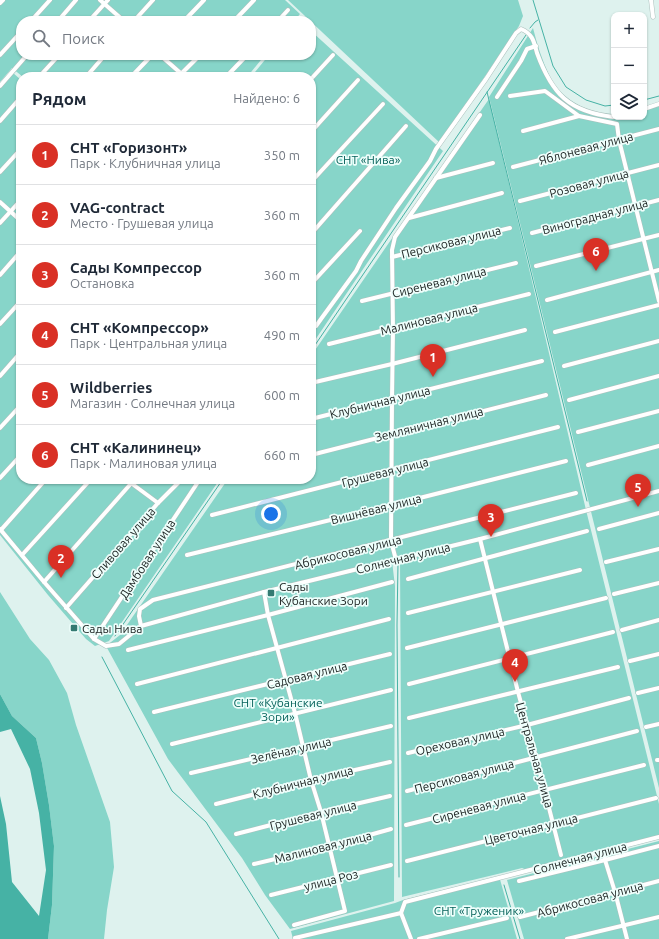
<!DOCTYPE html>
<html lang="ru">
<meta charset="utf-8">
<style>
:root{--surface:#fff;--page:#f6f6f7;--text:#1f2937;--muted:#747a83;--line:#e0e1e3;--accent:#d93025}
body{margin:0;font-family:Ubuntu,sans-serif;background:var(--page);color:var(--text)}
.controls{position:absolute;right:12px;top:12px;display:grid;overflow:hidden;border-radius:8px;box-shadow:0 1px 3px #0004}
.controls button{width:36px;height:36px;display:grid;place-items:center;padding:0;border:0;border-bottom:1px solid var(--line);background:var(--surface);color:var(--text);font:20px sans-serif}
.you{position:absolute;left:271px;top:514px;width:14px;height:14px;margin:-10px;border:3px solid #fff;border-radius:50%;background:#1a73e8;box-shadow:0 0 0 6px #1a73e833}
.badge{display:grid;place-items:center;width:26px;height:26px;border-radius:50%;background:var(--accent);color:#fff;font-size:13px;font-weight:700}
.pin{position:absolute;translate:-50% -33px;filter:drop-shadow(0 1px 2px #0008)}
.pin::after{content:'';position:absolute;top:21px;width:14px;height:12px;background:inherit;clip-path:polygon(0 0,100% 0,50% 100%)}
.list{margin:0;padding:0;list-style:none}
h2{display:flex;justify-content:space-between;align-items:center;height:52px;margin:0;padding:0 16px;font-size:17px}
h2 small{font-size:13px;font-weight:400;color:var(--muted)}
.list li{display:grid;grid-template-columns:26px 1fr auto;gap:12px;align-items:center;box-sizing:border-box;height:60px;padding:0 16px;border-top:1px solid var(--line)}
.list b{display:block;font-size:15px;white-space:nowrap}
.list p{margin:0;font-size:13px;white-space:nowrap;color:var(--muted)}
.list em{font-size:13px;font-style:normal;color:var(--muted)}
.icon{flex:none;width:22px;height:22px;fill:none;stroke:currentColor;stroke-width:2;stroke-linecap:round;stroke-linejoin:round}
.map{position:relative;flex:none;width:659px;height:939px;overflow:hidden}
.search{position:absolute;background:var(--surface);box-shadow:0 1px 3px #0004;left:16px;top:16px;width:300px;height:44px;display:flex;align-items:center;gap:10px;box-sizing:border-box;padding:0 14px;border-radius:16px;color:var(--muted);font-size:15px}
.panel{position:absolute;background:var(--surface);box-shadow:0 1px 3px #0004;left:16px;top:72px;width:300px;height:412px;border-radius:16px}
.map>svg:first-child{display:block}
</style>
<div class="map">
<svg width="659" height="939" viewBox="0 0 659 939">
<rect width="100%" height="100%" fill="#def2ee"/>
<g fill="#87d5c9">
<path d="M0,0H285L300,14L294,21H21V55H265L247,77H23L12,68L0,82Z"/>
<path d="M288,0H518L523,16L519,26L440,143Z"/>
<path d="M533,28C537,44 542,60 549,75C559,98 589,115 614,114V117H644V107L659,103V788L489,97Z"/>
<path d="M311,31L443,151L311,346V77H251L269,55H311Z"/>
<path d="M12,72L21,80V479H220L109,641L95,646L86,639L48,595L0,535V86Z"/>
<path d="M489,99L586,510L659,804V839L531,872L522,868L402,897L400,559L392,561L395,586L394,901L290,929L265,895L242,858L168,759L106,646L120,635L228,479H311V356L406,218Z"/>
<path d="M0,592L30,639L49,660L67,693L76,725L110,822L114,867L107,910L104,939H48L52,905L54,846L49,805L42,763L36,738L12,716L0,694Z"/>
<path d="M659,841V939H524L507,880Z"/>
<path d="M499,876L517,939H293L291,931L395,903L403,900Z"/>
</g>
<path fill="#46b2a5" d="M0,694L12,716L36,738L42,763L49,805L54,846L52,905L48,939H0V796L6,824L12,882L39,916L46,870L39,813L30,769L11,729L0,732Z"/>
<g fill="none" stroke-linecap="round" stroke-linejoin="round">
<g stroke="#46b2a5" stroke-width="1">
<path d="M533,0L553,66L566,87L586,100L605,106L614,105"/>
<path d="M530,28L535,22L538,20"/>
<path d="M487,92L587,501"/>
<path d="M644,100L659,96"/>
<path d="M311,351L526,35"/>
<path d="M398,564L397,625L399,877"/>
<path d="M115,636L223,479"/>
<path d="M102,657L172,791L206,822L279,939"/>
<path d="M504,885L520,939"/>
</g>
<g stroke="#adc0bd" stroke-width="5">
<g id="minor">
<path d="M100,0L124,21"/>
<path d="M651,0L653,17"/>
<path d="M0,3L3,0"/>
<path d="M31,21L50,0"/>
<path d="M58,21L76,0"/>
<path d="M89,21L108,0"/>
<path d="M134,21L153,0"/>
<path d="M184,21L204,0"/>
<path d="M234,21L254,0"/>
<path d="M278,21L288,10"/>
<path d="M0,55L21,32"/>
<path d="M160,55L185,77"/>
<path d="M39,77L59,55"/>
<path d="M86,77L105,55"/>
<path d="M131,77L152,55"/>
<path d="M178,77L200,55"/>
<path d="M226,77L247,55"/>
<path d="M311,79L333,55"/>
<path d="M0,86L27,55"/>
<path d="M510,96L545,91L579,116L617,124L619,140L659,301"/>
<path d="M497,97L521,61L527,49L536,46"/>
<path d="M644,109L659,104"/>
<path d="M0,121L21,97"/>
<path d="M523,131L579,116"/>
<path d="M311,132L358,80"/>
<path d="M513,167L659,129"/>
<path d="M0,172L21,149"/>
<path d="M436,178L493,163"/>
<path d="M311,182L383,104"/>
<path d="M520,201L659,165"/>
<path d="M0,202L21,221"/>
<path d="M409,218L502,193"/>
<path d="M0,223L21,200"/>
<path d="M532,233L659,200"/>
<path d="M311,234L406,126"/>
<path d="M392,257L510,228"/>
<path d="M536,266L659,235"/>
<path d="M0,275L21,251"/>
<path d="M311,284L360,231"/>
<path d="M547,300L659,270"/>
<path d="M362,301L516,263"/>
<path d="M0,324L21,301"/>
<path d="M311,327L316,326L321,319L356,271L361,261L396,208L430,161L436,149L486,79L516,33L521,29C533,34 534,42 537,53C552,94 569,112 614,117"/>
<path d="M555,332L659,305"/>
<path d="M329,344L529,294"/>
<path d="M564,366L659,341"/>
<path d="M0,376L21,352"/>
<path d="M311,383L392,364L525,330"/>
<path d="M569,400L659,376"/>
<path d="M311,419L542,361"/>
<path d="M0,428L21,405"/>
<path d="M578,432L659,411"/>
<path d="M311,455L546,395"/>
<path d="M588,465L659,446"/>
<path d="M0,478L21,455"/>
<path d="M131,483L158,503"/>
<path d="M212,515L558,427"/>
<path d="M0,529L44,582L94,639L106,646L119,644L141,626L264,592L480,539L659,491"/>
<path d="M599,529L659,513"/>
<path d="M1,530L46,479"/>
<path d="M480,539L518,692L536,757L561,855"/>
<path d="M22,555L91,479"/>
<path d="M187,555L392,505L566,461"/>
<path d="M396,560L391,541L392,399L393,329L392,250L395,237L480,115"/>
<path d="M606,562L659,549"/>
<path d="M408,579L587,531"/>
<path d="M44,582L135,479"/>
<path d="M264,592L268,615L295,713L311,780L321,812L345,911L294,925"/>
<path d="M614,594L659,583"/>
<path d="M66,608L158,503L182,479"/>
<path d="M408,613L580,570"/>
<path d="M141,626L139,616L140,609L153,600L576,493"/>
<path d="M622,630L659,620"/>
<path d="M94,639L200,479"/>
<path d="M407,648L606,598"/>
<path d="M128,650L268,615L392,582"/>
<path d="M630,661L659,654"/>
<path d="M137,684L389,619"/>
<path d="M409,684L613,632"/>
<path d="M638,693L659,688"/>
<path d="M154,712L390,654"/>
<path d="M409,718L618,667"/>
<path d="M646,727L659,724"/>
<path d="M172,744L391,690"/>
<path d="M408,753L527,725L629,698"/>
<path d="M657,760H659"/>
<path d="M191,773L391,726"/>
<path d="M407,791L637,731"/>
<path d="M216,804L311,780L390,762"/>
<path d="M406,825L644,765"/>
<path d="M236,834L321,812L390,796"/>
<path d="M605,851V860L615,892L627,939"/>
<path d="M407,861L656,798"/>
<path d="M254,864L330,846L391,829"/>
<path d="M519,881L605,860L659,846"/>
<path d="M271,895L391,865"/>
<path d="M401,913L411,939"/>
<path d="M520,917L659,881"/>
<path d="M295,938L401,913L405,902L659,837"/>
<path d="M419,939L507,918"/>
<path d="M567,939L659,917"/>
</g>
</g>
<use href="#minor" stroke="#fff" stroke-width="4"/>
</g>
<g fill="#347a72" stroke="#eefefb" stroke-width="1.5">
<rect x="267" y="589" width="8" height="8" rx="2"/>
<rect x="70" y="624" width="8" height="8" rx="2"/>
</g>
<g text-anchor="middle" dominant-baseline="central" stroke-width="3.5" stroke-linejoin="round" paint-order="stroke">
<g font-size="12" fill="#19201f" stroke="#eefefb">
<text transform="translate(586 148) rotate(-15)">Яблоневая улица</text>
<text transform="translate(589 183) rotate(-15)">Розовая улица</text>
<text transform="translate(595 216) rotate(-15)">Виноградная улица</text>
<text transform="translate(451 242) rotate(-14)">Персиковая улица</text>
<text transform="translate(439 282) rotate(-14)">Сиреневая улица</text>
<text transform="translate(429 319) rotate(-14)">Малиновая улица</text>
<text transform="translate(380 402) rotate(-14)">Клубничная улица</text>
<text transform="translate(429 424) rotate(-14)">Земляничная улица</text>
<text transform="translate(385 472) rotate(-14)">Грушевая улица</text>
<text transform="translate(376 509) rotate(-14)">Вишнёвая улица</text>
<text transform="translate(123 543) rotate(-49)">Сливовая улица</text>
<text transform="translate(348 552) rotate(-14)">Абрикосовая улица</text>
<text transform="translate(403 558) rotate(-14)">Солнечная улица</text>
<text transform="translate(147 559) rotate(-57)">Дамбовая улица</text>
<text transform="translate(307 675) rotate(-14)">Садовая улица</text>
<text transform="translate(460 741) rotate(-13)">Ореховая улица</text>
<text transform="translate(291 750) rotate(-13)">Зелёная улица</text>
<text transform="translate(535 755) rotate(74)">Центральная улица</text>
<text transform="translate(464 776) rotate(-15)">Персиковая улица</text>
<text transform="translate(303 782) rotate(-14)">Клубничная улица</text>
<text transform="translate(479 807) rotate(-15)">Сиреневая улица</text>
<text transform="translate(313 815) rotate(-14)">Грушевая улица</text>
<text transform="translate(531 829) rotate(-14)">Цветочная улица</text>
<text transform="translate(323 847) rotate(-14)">Малиновая улица</text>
<text transform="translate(580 858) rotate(-15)">Солнечная улица</text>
<text transform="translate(331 880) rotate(-14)">улица Роз</text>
<text transform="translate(590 899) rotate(-15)">Абрикосовая улица</text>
</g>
<g font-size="12" fill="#05625a" stroke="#eefefb">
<text x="368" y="159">СНТ «Нива»</text>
<text x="278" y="702">СНТ «Кубанские<tspan x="278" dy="14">Зори»</tspan></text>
<text x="479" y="910">СНТ «Труженик»</text>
</g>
<g font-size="12" fill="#19201f" stroke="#eefefb" text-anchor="start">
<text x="279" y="586">Сады<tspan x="279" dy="14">Кубанские Зори</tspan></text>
<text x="82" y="628">Сады Нива</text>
</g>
</g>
</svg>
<div class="controls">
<button>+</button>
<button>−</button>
<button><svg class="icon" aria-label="layers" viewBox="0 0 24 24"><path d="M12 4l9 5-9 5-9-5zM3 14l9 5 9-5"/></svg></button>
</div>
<div class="you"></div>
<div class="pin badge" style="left:433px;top:377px">1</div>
<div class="pin badge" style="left:61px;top:578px">2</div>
<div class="pin badge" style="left:491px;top:537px">3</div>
<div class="pin badge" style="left:515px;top:682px">4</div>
<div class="pin badge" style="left:638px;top:507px">5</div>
<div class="pin badge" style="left:596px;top:271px">6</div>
<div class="search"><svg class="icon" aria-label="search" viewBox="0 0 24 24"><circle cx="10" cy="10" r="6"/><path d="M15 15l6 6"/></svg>Поиск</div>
<section class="panel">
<h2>Рядом<small>Найдено: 6</small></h2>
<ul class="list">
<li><span class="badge">1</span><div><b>СНТ «Горизонт»</b><p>Парк · Клубничная улица</p></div><em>350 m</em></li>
<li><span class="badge">2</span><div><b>VAG-contract</b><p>Место · Грушевая улица</p></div><em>360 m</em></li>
<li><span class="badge">3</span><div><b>Сады Компрессор</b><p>Остановка</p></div><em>360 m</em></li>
<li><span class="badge">4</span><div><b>СНТ «Компрессор»</b><p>Парк · Центральная улица</p></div><em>490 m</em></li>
<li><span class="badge">5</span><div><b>Wildberries</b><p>Магазин · Солнечная улица</p></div><em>600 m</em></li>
<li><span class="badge">6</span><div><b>СНТ «Калининец»</b><p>Парк · Малиновая улица</p></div><em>660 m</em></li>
</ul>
</section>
</div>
